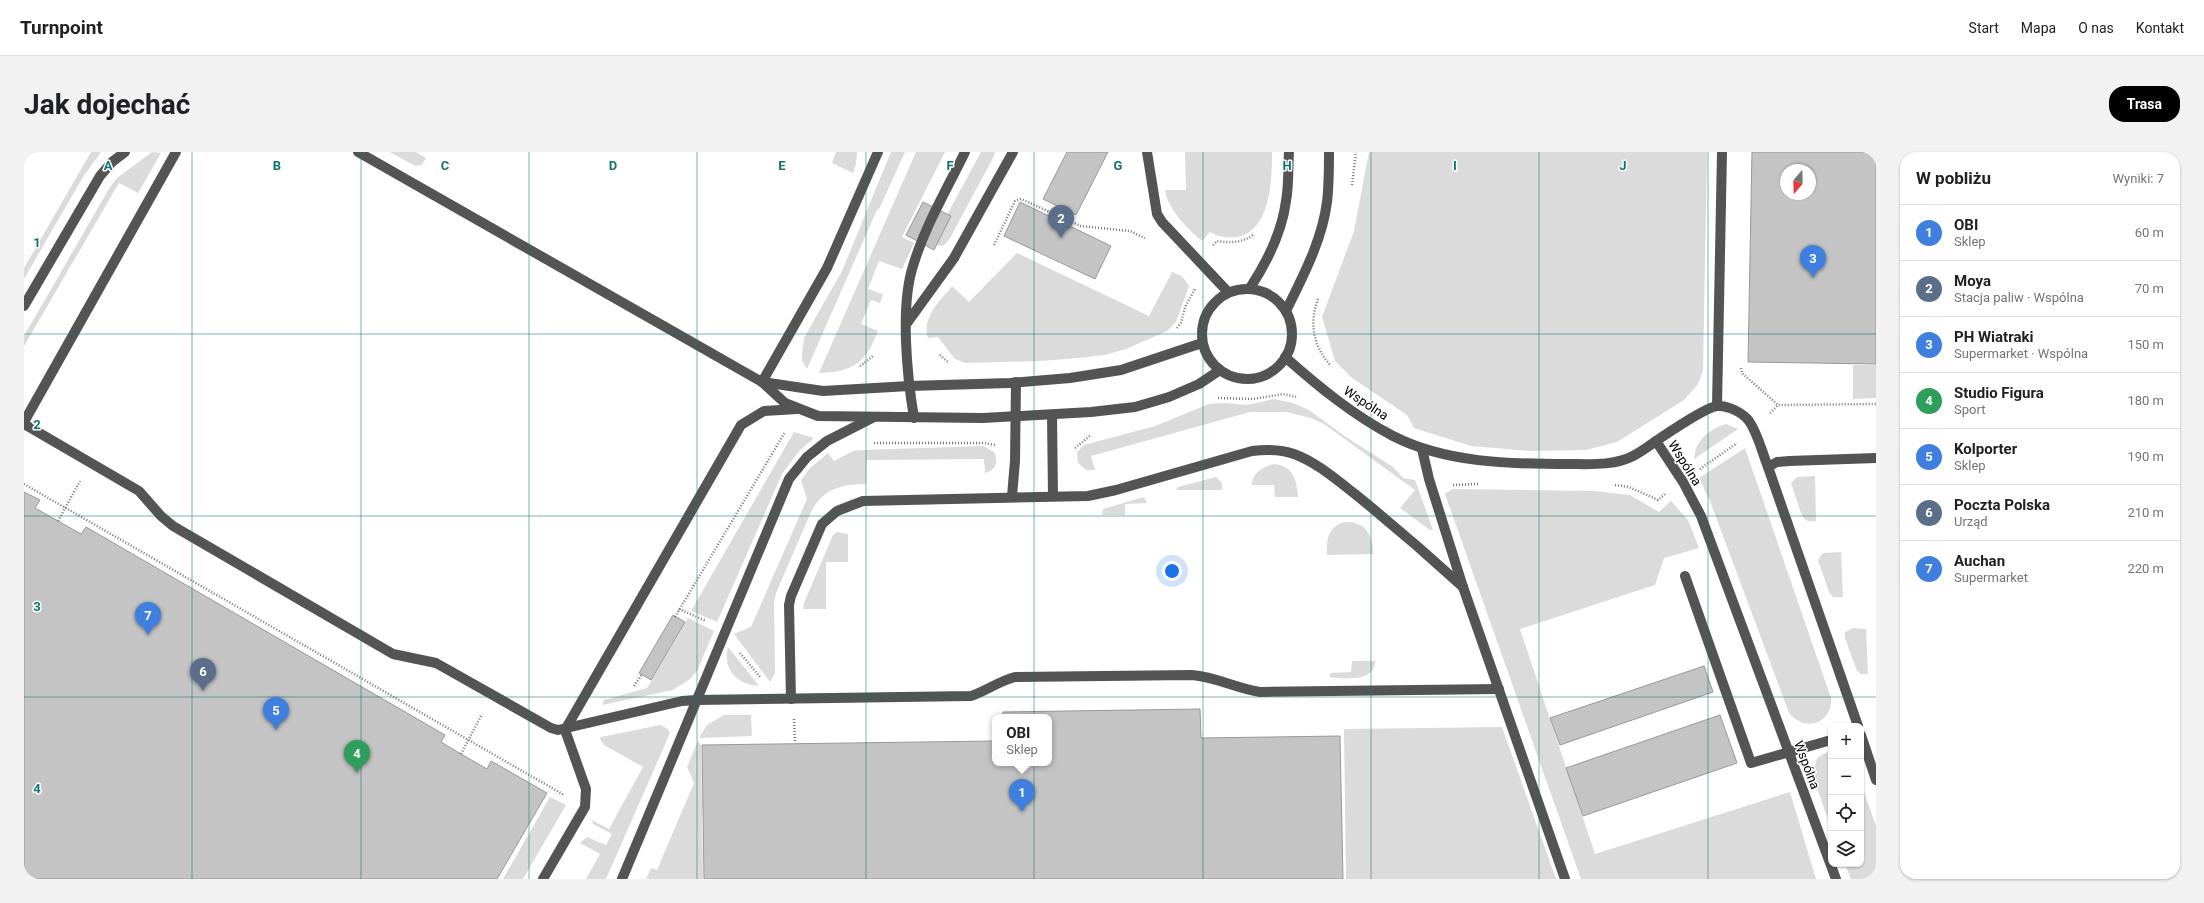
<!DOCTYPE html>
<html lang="pl">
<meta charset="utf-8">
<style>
:root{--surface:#fff;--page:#f2f2f2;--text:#202124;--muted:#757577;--line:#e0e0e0;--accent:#000}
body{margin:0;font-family:Roboto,sans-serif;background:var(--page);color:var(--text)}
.controls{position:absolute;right:12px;bottom:12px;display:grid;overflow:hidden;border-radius:8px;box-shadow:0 1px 3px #0004}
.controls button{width:36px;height:36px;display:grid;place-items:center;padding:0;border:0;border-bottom:1px solid var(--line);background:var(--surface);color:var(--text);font:20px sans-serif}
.compass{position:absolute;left:1756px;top:12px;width:36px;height:36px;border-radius:50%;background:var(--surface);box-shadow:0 1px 3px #0004;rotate:199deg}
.you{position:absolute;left:1148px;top:419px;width:14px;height:14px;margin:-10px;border:3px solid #fff;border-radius:50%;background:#1a73e8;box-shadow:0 0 0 6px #1a73e833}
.badge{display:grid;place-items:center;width:26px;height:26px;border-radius:50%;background:var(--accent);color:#fff;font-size:13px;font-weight:700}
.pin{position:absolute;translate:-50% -33px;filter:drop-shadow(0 1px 2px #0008)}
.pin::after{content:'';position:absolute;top:21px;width:14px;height:12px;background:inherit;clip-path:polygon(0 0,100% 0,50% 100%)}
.popup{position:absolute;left:968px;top:562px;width:60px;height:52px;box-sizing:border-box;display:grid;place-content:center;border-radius:8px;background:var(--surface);filter:drop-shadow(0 1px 3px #0005);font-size:13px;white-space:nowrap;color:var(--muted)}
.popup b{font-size:15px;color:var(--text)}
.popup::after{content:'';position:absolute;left:50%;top:100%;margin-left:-8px;border:8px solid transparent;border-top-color:var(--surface)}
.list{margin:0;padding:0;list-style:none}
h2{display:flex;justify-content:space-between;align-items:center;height:52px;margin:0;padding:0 16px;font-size:17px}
h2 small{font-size:13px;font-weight:400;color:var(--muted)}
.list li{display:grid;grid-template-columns:26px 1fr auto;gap:12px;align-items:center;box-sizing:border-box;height:56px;padding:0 16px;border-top:1px solid var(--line)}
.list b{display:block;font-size:15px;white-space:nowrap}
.list p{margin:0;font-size:13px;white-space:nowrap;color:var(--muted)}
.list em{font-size:13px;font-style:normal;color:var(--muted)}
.icon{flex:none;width:22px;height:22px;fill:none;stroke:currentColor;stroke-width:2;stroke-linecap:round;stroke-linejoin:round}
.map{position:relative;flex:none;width:1852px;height:727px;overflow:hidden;border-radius:16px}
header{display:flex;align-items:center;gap:24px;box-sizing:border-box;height:56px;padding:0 20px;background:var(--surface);border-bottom:1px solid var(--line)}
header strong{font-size:19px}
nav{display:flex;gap:22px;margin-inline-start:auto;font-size:14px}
.intro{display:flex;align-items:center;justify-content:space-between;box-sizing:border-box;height:96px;padding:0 24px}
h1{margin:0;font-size:28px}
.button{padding:10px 18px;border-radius:16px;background:var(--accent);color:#fff;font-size:14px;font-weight:700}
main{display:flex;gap:24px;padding:0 24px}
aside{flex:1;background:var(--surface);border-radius:16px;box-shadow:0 1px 3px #0004}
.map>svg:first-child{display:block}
</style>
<header>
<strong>Turnpoint</strong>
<nav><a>Start</a><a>Mapa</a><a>O nas</a><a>Kontakt</a></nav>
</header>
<div class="intro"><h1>Jak dojechać</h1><a class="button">Trasa</a></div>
<main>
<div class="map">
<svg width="1852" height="727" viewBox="0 0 1852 727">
<rect width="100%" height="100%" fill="#fff"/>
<g fill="#dbdbdb">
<path d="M67,0H77L59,25L0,127V116Z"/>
<path d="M128,0L137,1L114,41L95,31L0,194V184L86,35L93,26Z"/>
<path d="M366,0H392L402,6L398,13L391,14Z"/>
<path d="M812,0H833L832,12L829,21L808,11Z"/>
<path d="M867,0H881L856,55L852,60L783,217L778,208V202L780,186L818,119Z"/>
<path d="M892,0H921L878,85L890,91L878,117L855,109L844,137L859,142L856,151L847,148L837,172L854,179C842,210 830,220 795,221Z"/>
<path d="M957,0H971L970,4L925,88L919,94L912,93L923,63Z"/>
<path d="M1161,0H1248C1248,27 1247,79 1213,85C1204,86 1194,85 1186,80L1178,89C1163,76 1144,58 1141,38H1162Z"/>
<path d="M1345,0H1683L1679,218L1674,232L1660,248L1593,290L1562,298L1505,299L1447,294L1390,276L1383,263L1328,226L1311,209L1298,165L1330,79Z"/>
<path d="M993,101L1125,164L1148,120L1158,124L1165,134L1152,170L1143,179L1102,197L1081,203L1055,206L1016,209L942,211L931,207L914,185L904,186C897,166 917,148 928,134L945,150Z"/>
<path d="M1829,213H1852V246L1829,247Z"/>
<path d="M1250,247L1269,251L1285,258L1322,285L1369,315L1379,326L1391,328L1409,378H1406L1376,356L1391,338L1300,272L1287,266L1263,260H1226L1067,304L1071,318H1062L1054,311L1053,300L1060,293L1131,274L1185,252L1201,251L1223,253Z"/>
<path d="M1702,272L1714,277L1670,307C1671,288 1685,278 1702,272Z"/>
<path d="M770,280L790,286L775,299L758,322L693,470L667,459Z"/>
<path d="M959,294L970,300C975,310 972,318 961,321L960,307L843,308L842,332C816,333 800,336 787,360L752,441L750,451L751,521L746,530L710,482L727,475L783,347L777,328L786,316L804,301L810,309L829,299L837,298Z"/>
<path d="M1721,296L1807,546C1809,571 1781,581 1765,561L1686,349L1675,326Z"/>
<path d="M1250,312C1269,314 1273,328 1274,345H1251L1250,333H1228C1228,320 1240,315 1250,312Z"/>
<path d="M1791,324L1792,369C1786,370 1782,370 1778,364L1767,331L1773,325Z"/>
<path d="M1192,325L1198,331V338H1152L1154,335Z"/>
<path d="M1428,337L1570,339L1606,343L1635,360L1647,349L1664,368L1675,396L1640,406L1631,433L1496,477L1571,702L1766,640L1792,727H1557L1421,342Z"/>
<path d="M1120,345L1123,351L1101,352V363H1078L1079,357Z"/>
<path d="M1320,370C1342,369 1349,383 1349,402L1303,403C1302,388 1304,375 1320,370Z"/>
<path d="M813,380L824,382V410H802V457H779L780,451L809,383Z"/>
<path d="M1817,400L1819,445H1809L1805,440L1794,408L1799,401Z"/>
<path d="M664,466L690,479L673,519L666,527L649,538L578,553L580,548L623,536Z"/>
<path d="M1829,476L1842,477L1844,522H1837L1833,519L1821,486V480Z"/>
<path d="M704,495L735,534C712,532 699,518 704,495Z"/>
<path d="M1328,509H1351C1352,530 1319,527 1305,525L1307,521L1327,520Z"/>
<path d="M700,563H727L728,584L675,586L683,573Z"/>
<path d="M636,573L644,577L646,581L582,727H562L576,702L556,691L563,685L582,693L588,682L569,672L568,668L585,677L619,615L580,593L576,587L577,585Z"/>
<path d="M1478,575L1532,727H1322L1320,577Z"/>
<path d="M674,589L677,593L679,727H622L627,716L633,718L670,631L663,615Z"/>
<path d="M1807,599V676L1789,625L1793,606L1803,600Z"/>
<path d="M1837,631L1852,674V727H1827L1821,712H1837Z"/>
<path d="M526,645L542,653L499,727H479Z"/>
</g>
<g fill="#c4c4c4" stroke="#989898" fill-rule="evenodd">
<path d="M1043,0H1084L1052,63L1019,47Z"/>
<path d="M1728,0H1852V212L1724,210ZM1762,18H1786V42H1762Z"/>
<path d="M899,50L927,64L910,98L882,83Z"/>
<path d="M996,50L1087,94L1071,127L980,84Z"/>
<path d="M0,340L16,348L11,356L57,382L62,375L421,583L417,590L437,602L463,617L467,609L523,641L473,727H0Z"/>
<path d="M649,463L661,470L627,528L615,521Z"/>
<path d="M1680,514L1689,540L1536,593L1526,566Z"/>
<path d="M1176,557L1177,586L1316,584L1319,727H680L678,593L971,589V611H1025V565H979V560Z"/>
<path d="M1696,563L1713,611L1559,664L1542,616Z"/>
</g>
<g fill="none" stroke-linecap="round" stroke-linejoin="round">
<g stroke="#767676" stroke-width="2.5" stroke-dasharray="1 2" stroke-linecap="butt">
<path d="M1328,33L1332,0"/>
<path d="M970,93L991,49L997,47L1057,74L1106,79L1121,86"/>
<path d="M1189,93L1193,89C1206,91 1218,91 1229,83"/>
<path d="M1294,147C1285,172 1289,194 1307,214"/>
<path d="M1153,176L1157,171L1161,155L1171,137"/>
<path d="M916,203L925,211"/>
<path d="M836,214L849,204"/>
<path d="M1717,216L1718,221L1754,253"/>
<path d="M1194,246L1229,247L1259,242L1272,245"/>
<path d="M1746,261L1754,253L1852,252"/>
<path d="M850,291H960L971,293"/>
<path d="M1051,296L1067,283"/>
<path d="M1676,317L1713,291"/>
<path d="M0,332L540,643"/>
<path d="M1429,333L1454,332"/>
<path d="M1591,333L1605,335L1634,348L1641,342"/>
<path d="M34,369L56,329"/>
<path d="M655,457L682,469"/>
<path d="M651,465L761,280"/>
<path d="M716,501L736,525"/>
<path d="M610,534L618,522"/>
<path d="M770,567L771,591"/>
<path d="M437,602L458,562"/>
</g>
<g stroke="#545454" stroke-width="10">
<path d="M334,0L738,230L799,239L885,234L986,231L1046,226L1097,218L1178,191"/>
<path d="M1123,0L1133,62L1138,70L1204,140"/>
<path d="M1226,136C1243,110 1258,80 1262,49C1265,33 1264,16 1265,0"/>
<circle cx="1223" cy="182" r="45"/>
<path d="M0,154L76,24L88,10L101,0"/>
<path d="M1262,159C1279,124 1298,89 1303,50C1305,33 1305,16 1305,0"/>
<path d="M883,171L930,106L989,0"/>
<path d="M1261,205C1295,235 1329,263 1369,284C1422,311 1485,312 1544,312C1565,312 1590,314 1609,304C1617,300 1625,294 1632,289L1659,330L1677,364L1812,727"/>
<path d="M738,230L761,251L794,264L959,266L1067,260L1111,255L1145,245L1175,232L1196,218"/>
<path d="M738,230L803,116L854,0"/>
<path d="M1693,254L1698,0"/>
<path d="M1028,263L1029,344"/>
<path d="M890,266C883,224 876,154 889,114C901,74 923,37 941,0"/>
<path d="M0,270L152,0"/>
<path d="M0,272L115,339L137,364L149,374L369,502L412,511L527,576L534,578L658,549L672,548L947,544C962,539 975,529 991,525L1168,523C1192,525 1212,536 1236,540L1475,537"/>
<path d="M1632,289C1644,281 1680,256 1693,254C1704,253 1719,261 1725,269C1734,282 1738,300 1744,315L1834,574"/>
<path d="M1398,297L1405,327L1439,435L1541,727"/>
<path d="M1744,315L1753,310L1765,309L1852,306"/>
<path d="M988,344L991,309L992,230"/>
<path d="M1661,424L1727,611L1807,588"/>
<path d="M767,547L765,453L767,444L798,372L813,359L839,349L1064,344L1092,338L1228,299C1243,297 1256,297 1270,302C1292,310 1313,328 1331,342C1368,372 1404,403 1439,435"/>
<path d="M1837,583L1852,628"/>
<path d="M519,727L561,655L562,637L541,578L717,273L740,259L773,257"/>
<path d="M598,727L765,327L783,305L803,289L850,265"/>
</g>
</g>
<path fill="none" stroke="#0f766e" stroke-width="1" stroke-opacity="0.55" d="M168,0V727M337,0V727M505,0V727M673,0V727M842,0V727M1010,0V727M1179,0V727M1347,0V727M1515,0V727M1684,0V727M0,182H1852M0,364H1852M0,545H1852"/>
<g text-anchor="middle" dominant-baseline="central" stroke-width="3" stroke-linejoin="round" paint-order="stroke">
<g font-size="13" fill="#000" stroke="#fff">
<text transform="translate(1342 251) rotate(33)">Wspólna</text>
<text transform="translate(1661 311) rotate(58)">Wspólna</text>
<text transform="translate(1783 613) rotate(69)">Wspólna</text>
</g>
</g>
<g font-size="13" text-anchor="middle" font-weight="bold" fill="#0f766e" stroke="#fff" stroke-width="3" stroke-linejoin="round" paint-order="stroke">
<text x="84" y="18">A</text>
<text x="253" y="18">B</text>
<text x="421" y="18">C</text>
<text x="589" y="18">D</text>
<text x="758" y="18">E</text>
<text x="926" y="18">F</text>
<text x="1094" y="18">G</text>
<text x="1263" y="18">H</text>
<text x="1431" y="18">I</text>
<text x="1599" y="18">J</text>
<text x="13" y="95">1</text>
<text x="13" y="277">2</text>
<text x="13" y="459">3</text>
<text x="13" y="641">4</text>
</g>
</svg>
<div class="controls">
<button>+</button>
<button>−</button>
<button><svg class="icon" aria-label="locate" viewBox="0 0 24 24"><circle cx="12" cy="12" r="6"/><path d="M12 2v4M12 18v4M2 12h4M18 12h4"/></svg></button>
<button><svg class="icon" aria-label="layers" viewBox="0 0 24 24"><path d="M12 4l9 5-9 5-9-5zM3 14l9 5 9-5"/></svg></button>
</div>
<svg class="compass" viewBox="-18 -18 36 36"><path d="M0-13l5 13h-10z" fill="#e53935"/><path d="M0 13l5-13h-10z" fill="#757577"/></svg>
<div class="you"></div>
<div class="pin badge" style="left:998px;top:660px;background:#3f7fe0">1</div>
<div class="popup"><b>OBI</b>Sklep</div>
<div class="pin badge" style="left:1037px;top:86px;background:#5c6f8a">2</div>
<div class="pin badge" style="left:1789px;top:126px;background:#3f7fe0">3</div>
<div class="pin badge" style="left:333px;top:621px;background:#2e9e5b">4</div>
<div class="pin badge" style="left:252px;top:578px;background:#3f7fe0">5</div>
<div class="pin badge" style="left:179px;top:539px;background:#5c6f8a">6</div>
<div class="pin badge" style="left:124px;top:483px;background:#3f7fe0">7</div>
</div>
<aside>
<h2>W pobliżu<small>Wyniki: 7</small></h2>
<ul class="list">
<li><span class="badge" style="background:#3f7fe0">1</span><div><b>OBI</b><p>Sklep</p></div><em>60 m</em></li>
<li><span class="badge" style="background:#5c6f8a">2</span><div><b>Moya</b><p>Stacja paliw · Wspólna</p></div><em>70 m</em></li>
<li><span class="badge" style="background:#3f7fe0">3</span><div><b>PH Wiatraki</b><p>Supermarket · Wspólna</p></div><em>150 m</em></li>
<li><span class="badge" style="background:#2e9e5b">4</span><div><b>Studio Figura</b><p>Sport</p></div><em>180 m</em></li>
<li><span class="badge" style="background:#3f7fe0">5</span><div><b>Kolporter</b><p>Sklep</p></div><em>190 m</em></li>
<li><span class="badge" style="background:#5c6f8a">6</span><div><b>Poczta Polska</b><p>Urząd</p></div><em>210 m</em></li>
<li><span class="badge" style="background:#3f7fe0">7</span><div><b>Auchan</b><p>Supermarket</p></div><em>220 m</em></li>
</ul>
</aside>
</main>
